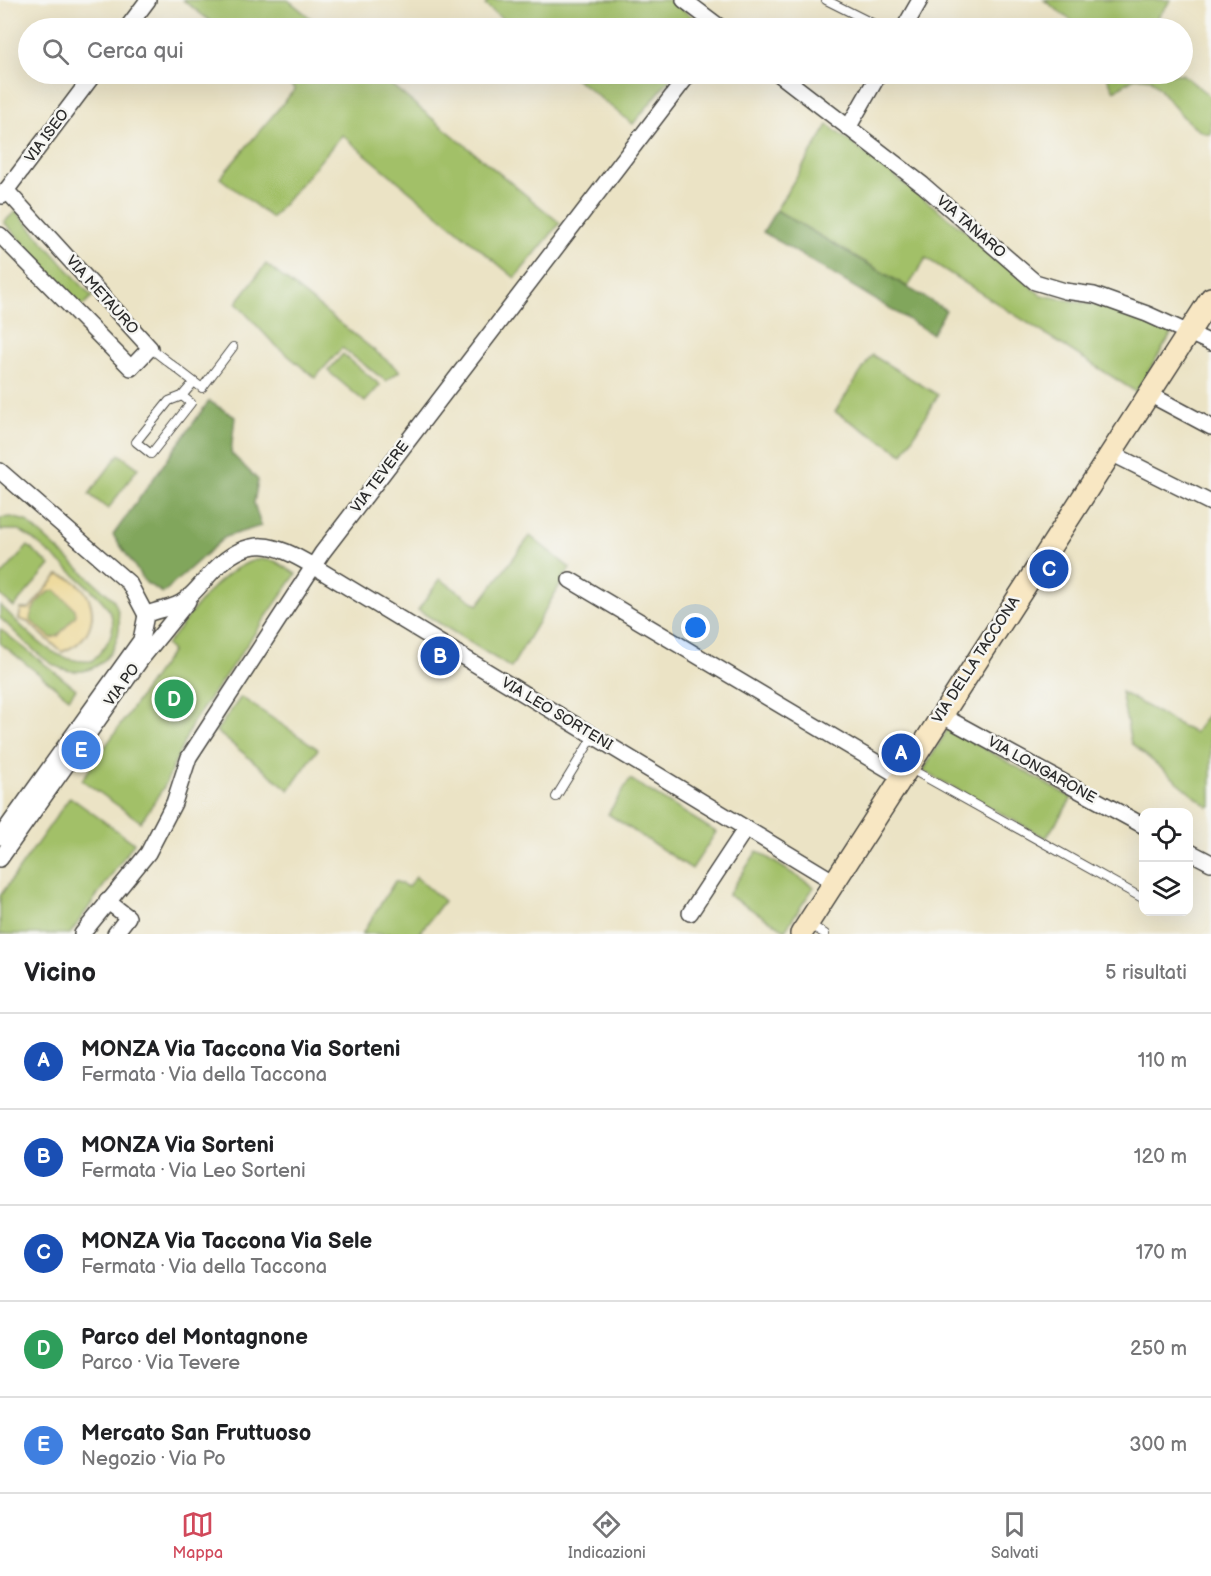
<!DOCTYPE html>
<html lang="it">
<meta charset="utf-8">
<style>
:root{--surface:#fff;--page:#f2f2f2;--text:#202124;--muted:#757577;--line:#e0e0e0;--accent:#d1495b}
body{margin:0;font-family:"Balsamiq Sans",sans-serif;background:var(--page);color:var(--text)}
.controls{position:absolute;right:18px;bottom:18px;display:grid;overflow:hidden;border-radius:12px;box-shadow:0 6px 24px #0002}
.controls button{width:54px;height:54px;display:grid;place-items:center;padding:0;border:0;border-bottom:2px solid var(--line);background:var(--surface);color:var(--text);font:30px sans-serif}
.you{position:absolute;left:696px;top:628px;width:21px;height:21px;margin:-15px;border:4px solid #fff;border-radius:50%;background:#1a73e8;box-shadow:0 0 0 9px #1a73e833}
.badge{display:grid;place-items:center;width:39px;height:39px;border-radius:50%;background:var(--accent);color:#fff;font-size:20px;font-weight:700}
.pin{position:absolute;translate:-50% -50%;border:3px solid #fff;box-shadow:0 2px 6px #0006}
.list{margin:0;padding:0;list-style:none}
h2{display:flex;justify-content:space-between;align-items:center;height:78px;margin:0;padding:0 24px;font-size:26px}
h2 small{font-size:20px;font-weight:400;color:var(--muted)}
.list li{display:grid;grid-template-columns:39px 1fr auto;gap:18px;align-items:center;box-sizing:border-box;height:96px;padding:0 24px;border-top:2px solid var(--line)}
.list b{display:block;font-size:22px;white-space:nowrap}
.list p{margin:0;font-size:20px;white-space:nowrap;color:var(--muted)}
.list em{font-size:20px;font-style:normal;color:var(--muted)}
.icon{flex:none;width:33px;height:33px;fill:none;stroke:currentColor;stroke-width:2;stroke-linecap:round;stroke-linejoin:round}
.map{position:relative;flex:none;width:1211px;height:934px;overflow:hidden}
.search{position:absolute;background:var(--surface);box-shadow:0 6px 24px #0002;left:18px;right:18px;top:18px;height:66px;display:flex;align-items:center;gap:15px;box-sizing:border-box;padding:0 21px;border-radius:33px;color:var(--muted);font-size:22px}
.sheet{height:558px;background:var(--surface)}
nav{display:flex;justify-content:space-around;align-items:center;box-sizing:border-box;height:84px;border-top:2px solid var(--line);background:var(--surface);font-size:16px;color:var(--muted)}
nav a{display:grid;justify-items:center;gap:3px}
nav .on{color:var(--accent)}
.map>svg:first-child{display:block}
</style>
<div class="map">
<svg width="1211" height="934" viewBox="0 0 1211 934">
<rect width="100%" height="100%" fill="#f6f6f2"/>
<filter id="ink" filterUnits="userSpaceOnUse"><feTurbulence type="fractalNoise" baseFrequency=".0167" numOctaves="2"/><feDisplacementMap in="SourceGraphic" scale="12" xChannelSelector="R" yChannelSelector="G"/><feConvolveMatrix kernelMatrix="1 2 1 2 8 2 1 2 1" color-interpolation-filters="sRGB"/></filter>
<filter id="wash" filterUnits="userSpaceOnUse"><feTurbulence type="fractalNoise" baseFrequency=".008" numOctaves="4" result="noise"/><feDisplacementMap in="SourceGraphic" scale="24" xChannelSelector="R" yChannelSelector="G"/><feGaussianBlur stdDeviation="1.35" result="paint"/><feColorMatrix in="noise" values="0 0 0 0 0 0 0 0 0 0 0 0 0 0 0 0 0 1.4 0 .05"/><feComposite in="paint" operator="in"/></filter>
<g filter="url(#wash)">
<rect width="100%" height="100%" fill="#ebe3c5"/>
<g fill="#a2c068" stroke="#66764a" stroke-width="1.5">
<path d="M183,0H288L323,28H219Z"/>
<path d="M489,0H670L707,28H514L485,5Z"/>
<path d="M1044,0H1171L1150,28H1081Z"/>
<path d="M276,74H378L560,223L515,278L342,135L272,218L220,178L295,89Z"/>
<path d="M570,74H674L633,124Z"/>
<path d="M1109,74H1182L1211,97V134C1192,135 1164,93 1151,79L1136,77L1114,91L1107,77Z"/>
<path d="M828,125L967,232L1041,295L1112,308L1172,333L1136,392L926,258L908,287L776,210Z"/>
<path d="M16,211L92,297L81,307L4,222Z"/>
<path d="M266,264L400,371L386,381L342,348L315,378L273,343L236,303Z"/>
<path d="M343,354L380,385L365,402L328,371Z"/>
<path d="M872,355L938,395L903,454L835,412Z"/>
<path d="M119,454L138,468L108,509L89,494Z"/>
<path d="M11,517L26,521L113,599C133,634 103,685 60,668C41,661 16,632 0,618V605C28,631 52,665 92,661C132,623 108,604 76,576C61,563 46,550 30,537L19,530H0V518Z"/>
<path d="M530,536L570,568L511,668L418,610L440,579L478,605Z"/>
<path d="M28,546L50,565L14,607L0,595V577Z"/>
<path d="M258,559L275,561L296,574L193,722L164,787L141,822L82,780L172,651L166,645C192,614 217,570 258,559Z"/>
<path d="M58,575C90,580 105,620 78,643C74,647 67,649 62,652L28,622L19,619L21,609H29Z"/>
<path d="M0,629L76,689L69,698L0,643Z"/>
<path d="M1121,692L1194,733L1211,710V806L1208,807L1131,743Z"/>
<path d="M241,697L318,749L289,790L216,731Z"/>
<path d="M948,728L1072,798L1046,838L923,771Z"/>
<path d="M630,779L716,832L692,869L608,814Z"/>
<path d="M70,797L134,843L70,934H0V896Z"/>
<path d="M757,851L814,887L785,930L728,895Z"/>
<path d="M416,877L444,901L419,934H362L395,881L408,887Z"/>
</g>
<g fill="#81a65c" stroke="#566844" stroke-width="1.5">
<path d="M776,210L946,310L932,334L763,232Z"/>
<path d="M209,401L235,417L231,453L258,480L254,503L261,526L225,537L163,593L146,583L113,535Z"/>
</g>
<path fill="#eeda9e" stroke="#8c8264" stroke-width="1.5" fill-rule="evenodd" d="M58,575C90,580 105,620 78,643C74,647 67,649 62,652L28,622L19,619L21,609H29ZM55,590L75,609L76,615L58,636L51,638L30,620C31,608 43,592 55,590Z"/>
</g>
<g filter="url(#ink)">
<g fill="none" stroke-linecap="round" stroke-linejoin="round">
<g stroke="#484742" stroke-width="10">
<g id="service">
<path d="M826,0L882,28"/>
<path d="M150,348L202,388L233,347"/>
<path d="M182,396L191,403L151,454L136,442L169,401L182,396L194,382"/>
<path d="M909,768L1144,899"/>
<path d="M556,797L594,735"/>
<path d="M809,924L825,934"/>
</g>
</g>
<g stroke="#484742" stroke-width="18">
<g id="minor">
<path d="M684,0L721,28"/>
<path d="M127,28L148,0"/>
<path d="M904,28L920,0"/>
<path d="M779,74L923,185L1035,282L1065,291L1094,295L1147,314L1211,343"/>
<path d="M848,128L879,74"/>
<path d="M2,196L94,74"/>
<path d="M0,235L131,368L150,348L6,190"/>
<path d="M1149,394L1211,427"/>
<path d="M1111,453L1211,503"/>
<path d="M0,471L129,583L146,615"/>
<path d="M570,580L901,777"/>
<path d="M941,715L1144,826"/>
<path d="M0,837L141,640L146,615C158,608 173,610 185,600C196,592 204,580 214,570C250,534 274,543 313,566L833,881"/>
<path d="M1188,851L1211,863"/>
<path d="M0,859L142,658L188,601"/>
<path d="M107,901L128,917L115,934"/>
<path d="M690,913L746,828"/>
<path d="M82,934L148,853L174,803L189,757L322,553L689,74"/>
</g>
</g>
<g stroke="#484742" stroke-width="24">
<path id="secondary" d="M801,934L1211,298"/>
</g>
<use href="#service" stroke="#fff" stroke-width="8"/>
<use href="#minor" stroke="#fff" stroke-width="15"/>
<use href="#secondary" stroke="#f8e7c3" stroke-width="21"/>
</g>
</g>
<g text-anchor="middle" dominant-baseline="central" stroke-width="5" stroke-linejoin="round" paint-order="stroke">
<g font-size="15" fill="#2b2b2b" stroke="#f6f6f2">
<text transform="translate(47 136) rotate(-53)">VIA ISEO</text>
<text transform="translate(971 227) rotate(41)">VIA TANARO</text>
<text transform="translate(102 295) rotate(48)">VIA METAURO</text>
<text transform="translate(380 477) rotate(-53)">VIA TEVERE</text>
<text transform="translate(976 660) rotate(-57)">VIA DELLA TACCONA</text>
<text transform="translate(122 685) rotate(-54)">VIA PO</text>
<text transform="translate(557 714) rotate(31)">VIA LEO SORTENI</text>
<text transform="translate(1042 770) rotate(29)">VIA LONGARONE</text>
</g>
</g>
</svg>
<div class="controls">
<button><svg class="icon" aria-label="locate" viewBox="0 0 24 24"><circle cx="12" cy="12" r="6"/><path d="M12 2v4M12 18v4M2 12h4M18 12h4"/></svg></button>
<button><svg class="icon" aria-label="layers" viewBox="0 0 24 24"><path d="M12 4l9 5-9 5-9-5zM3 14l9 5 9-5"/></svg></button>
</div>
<div class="you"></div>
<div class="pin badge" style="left:901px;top:753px;background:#1a4fb4">A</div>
<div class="pin badge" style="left:440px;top:656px;background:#1a4fb4">B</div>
<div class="pin badge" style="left:1049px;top:569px;background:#1a4fb4">C</div>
<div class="pin badge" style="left:174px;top:699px;background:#2e9e5b">D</div>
<div class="pin badge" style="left:81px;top:750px;background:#3f7fe0">E</div>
<div class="search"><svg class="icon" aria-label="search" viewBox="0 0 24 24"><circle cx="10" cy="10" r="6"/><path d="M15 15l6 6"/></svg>Cerca qui</div>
</div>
<section class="sheet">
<h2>Vicino<small>5 risultati</small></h2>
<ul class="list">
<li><span class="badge" style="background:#1a4fb4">A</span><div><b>MONZA Via Taccona Via Sorteni</b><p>Fermata · Via della Taccona</p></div><em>110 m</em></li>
<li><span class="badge" style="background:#1a4fb4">B</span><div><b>MONZA Via Sorteni</b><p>Fermata · Via Leo Sorteni</p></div><em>120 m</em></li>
<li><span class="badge" style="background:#1a4fb4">C</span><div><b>MONZA Via Taccona Via Sele</b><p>Fermata · Via della Taccona</p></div><em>170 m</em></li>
<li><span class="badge" style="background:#2e9e5b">D</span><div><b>Parco del Montagnone</b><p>Parco · Via Tevere</p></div><em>250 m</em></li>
<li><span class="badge" style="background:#3f7fe0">E</span><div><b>Mercato San Fruttuoso</b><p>Negozio · Via Po</p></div><em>300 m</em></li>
</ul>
</section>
<nav>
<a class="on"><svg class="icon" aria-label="map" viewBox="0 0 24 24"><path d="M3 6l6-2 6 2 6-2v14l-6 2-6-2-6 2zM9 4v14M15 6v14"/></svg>Mappa</a>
<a><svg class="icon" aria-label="directions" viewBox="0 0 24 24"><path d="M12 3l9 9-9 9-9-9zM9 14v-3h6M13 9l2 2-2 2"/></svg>Indicazioni</a>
<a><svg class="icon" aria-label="saved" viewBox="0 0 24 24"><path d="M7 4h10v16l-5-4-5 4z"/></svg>Salvati</a>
</nav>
